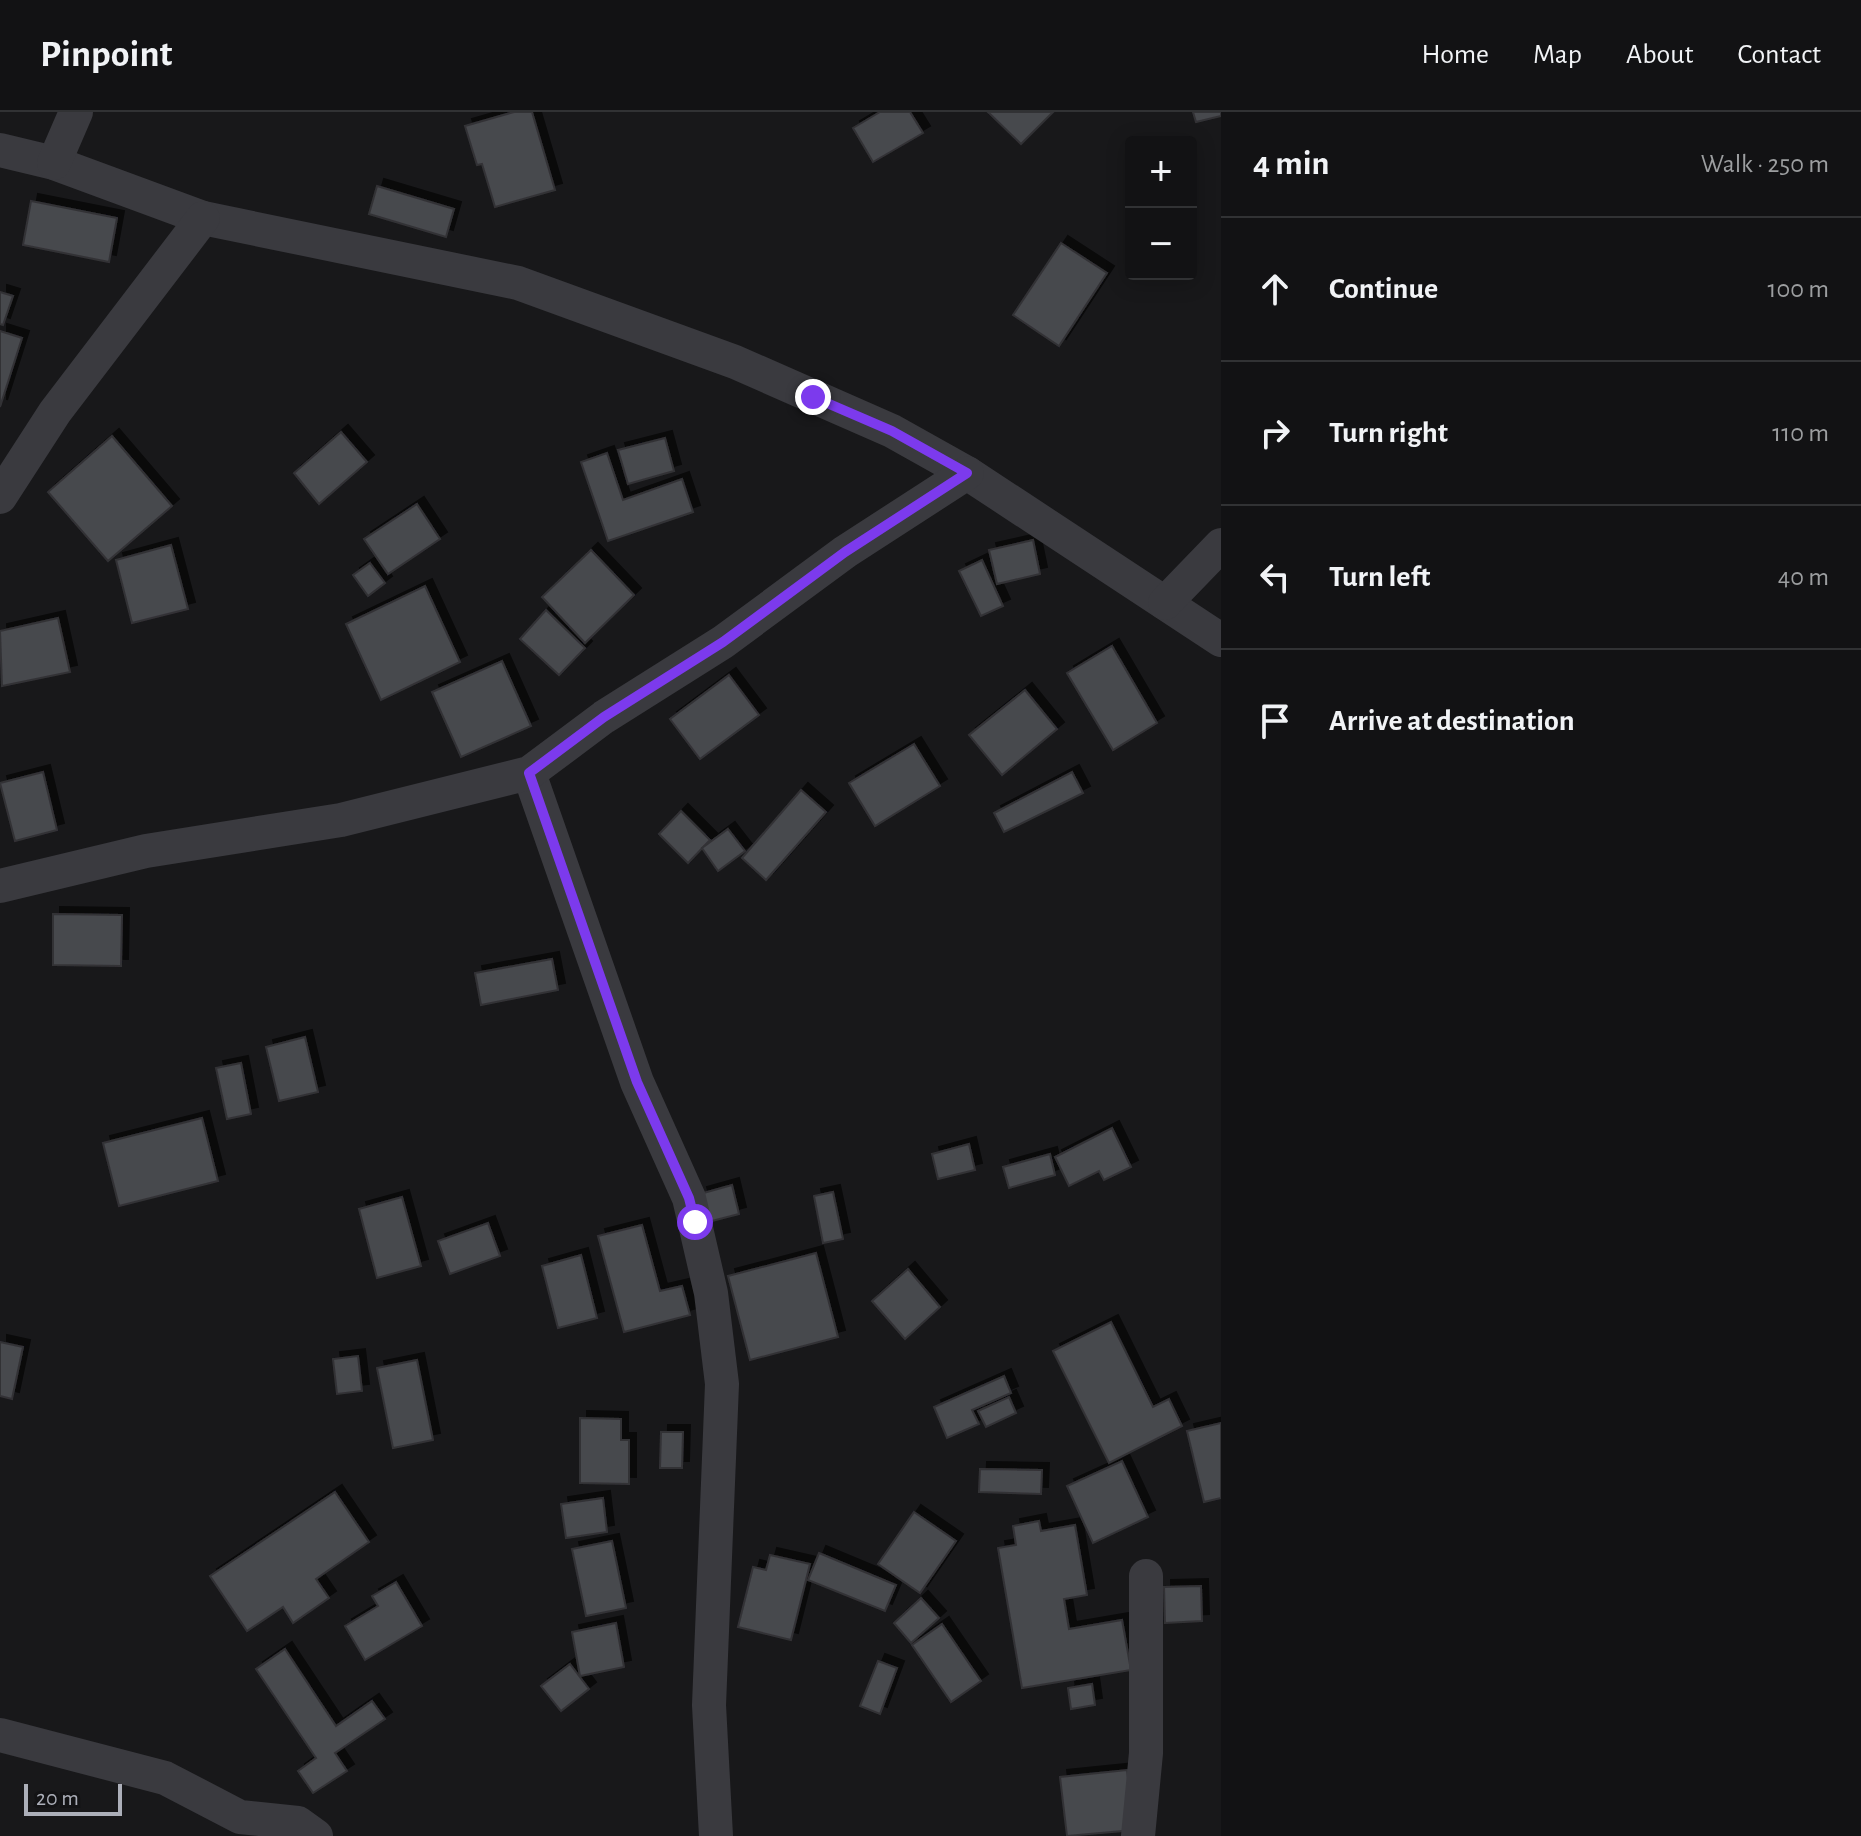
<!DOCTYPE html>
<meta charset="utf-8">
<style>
:root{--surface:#121214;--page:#1f2022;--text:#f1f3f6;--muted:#9c9ea0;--line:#313234}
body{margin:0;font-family:"Alegreya Sans",sans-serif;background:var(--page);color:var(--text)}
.controls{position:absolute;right:24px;top:24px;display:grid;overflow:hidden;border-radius:8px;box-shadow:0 4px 20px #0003}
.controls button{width:72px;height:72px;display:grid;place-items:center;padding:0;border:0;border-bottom:2px solid var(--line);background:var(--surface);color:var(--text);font:40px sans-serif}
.scale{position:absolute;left:24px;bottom:20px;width:98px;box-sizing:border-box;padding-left:8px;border:4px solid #acafb9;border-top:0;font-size:22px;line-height:28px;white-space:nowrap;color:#acafb9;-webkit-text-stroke:6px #131315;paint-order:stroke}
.stop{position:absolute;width:24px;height:24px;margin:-18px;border:6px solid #7c3aed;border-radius:50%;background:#fff}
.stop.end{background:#7c3aed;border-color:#fff;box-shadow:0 2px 8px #0008}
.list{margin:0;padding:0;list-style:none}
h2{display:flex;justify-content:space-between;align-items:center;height:104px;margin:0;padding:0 32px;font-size:34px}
h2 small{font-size:26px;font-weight:400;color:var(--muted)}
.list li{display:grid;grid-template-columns:52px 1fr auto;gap:24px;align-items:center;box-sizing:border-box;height:144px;padding:0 32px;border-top:2px solid var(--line)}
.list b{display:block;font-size:30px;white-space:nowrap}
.list em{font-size:26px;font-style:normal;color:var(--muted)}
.icon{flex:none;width:44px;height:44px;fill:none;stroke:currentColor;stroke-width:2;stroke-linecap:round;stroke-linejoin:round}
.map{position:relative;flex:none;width:1221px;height:1724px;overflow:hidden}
header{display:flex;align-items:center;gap:48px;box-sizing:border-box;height:112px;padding:0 40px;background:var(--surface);border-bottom:2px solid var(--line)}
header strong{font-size:38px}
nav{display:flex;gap:44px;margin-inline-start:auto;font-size:28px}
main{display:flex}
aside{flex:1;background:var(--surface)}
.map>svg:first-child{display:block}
</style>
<header>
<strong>Pinpoint</strong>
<nav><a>Home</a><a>Map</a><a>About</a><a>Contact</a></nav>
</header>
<main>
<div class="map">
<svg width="1221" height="1724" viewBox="0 0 1221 1724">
<defs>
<filter id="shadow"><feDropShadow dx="7" dy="-7" stdDeviation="0" flood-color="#0009"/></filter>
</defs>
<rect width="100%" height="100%" fill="#18181a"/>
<g fill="#47484d" stroke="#333236" stroke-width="2" filter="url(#shadow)">
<path d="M514,0H532L555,78L495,95L482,52L477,53L465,14Z"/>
<path d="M880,0H910L923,21L873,50L853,16Z"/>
<path d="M988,0H1053L1021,32Z"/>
<path d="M1193,0H1221V4L1196,10Z"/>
<path d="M377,74L454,97L446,125L369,102Z"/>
<path d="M31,89L117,106L109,150L23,133Z"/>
<path d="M1061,131L1107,161L1059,234L1013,203Z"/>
<path d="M0,180L13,184L3,213L0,212Z"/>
<path d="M0,219L22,226L0,295Z"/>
<path d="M341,320L367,350L319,392L294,361Z"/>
<path d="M112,324L172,394L108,449L48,380Z"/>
<path d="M665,326L674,359L628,372L618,338Z"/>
<path d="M607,341L623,388L682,367L693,400L608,429L581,350Z"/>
<path d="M417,392L440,427L388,462L364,427Z"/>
<path d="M1033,428L1040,462L997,472L989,438Z"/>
<path d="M171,433L188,497L132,511L116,448Z"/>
<path d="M591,438L634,483L585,531L542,485Z"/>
<path d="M982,448L1003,494L981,504L959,459Z"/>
<path d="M370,451L385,471L368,484L353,463Z"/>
<path d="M425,474L460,550L381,588L346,512Z"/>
<path d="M546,498L585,536L559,563L520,527Z"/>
<path d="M58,506L70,560L2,574L0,519Z"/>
<path d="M1112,534L1157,611L1113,638L1067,561Z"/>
<path d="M502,549L531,614L461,645L432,580Z"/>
<path d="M729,563L759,603L700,647L670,607Z"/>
<path d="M1025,578L1057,617L1002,663L969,623Z"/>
<path d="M914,632L940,674L875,714L849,671Z"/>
<path d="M43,660L57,718L15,729L0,671Z"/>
<path d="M1072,660L1083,681L1004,720L994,701Z"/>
<path d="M801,678L826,700L766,768L742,746Z"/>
<path d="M681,699L710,728L688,751L659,722Z"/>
<path d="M728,717L745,739L718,759L702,736Z"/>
<path d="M53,802L122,803L121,854L53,853Z"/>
<path d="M552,847L558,878L481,893L475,861Z"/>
<path d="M305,925L318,980L279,989L266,935Z"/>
<path d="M241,951L251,1002L227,1007L216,956Z"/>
<path d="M202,1006L218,1069L119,1094L103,1031Z"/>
<path d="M1112,1016L1131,1055L1104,1068L1099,1059L1069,1074L1055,1045Z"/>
<path d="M969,1032L975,1058L938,1067L932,1042Z"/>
<path d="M1050,1042L1055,1063L1009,1076L1003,1055Z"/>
<path d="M732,1073L739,1102L708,1110L700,1082Z"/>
<path d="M833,1080L843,1127L823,1131L814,1084Z"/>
<path d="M402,1085L421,1154L377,1166L359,1097Z"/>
<path d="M488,1111L500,1144L450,1162L438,1129Z"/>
<path d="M642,1113L660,1179L682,1174L690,1203L624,1220L598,1124Z"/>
<path d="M816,1141L838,1225L750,1248L728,1164Z"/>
<path d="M581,1143L597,1206L558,1216L542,1154Z"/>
<path d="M908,1157L940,1195L905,1227L872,1189Z"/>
<path d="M1111,1210L1153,1295L1169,1287L1182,1314L1109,1351L1053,1239Z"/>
<path d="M0,1230L23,1235L12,1287L0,1284Z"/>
<path d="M358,1244L362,1279L337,1282L333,1247Z"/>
<path d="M417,1248L433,1328L393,1336L377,1256Z"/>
<path d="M1004,1264L1011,1281L972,1298L979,1312L947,1326L934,1295Z"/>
<path d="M1009,1285L1016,1301L986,1315L978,1299Z"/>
<path d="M580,1306L621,1307V1328H629V1372L580,1371Z"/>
<path d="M1221,1311V1386L1204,1390L1187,1319Z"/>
<path d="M661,1320H683L682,1356H660Z"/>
<path d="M1122,1349L1148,1405L1093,1431L1067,1374Z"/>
<path d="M980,1357L1042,1358L1041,1382L979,1380Z"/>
<path d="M335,1380L369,1430L316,1467L329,1486L293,1511L283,1495L247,1519L210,1464Z"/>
<path d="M603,1386L607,1420L566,1426L561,1392Z"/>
<path d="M914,1400L956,1429L920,1481L878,1452Z"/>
<path d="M1039,1409L1041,1419L1075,1413L1087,1483L1064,1487L1069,1517L1122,1508L1131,1558L1022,1576L998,1436L1016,1433L1013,1414Z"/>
<path d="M612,1429L626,1496L586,1504L572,1437Z"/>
<path d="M819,1441L896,1473L885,1499L808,1468Z"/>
<path d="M770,1443L810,1452L791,1528L738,1515L753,1455L766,1458Z"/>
<path d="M396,1470L422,1514L365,1548L345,1514L378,1494L372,1484Z"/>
<path d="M1201,1474L1202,1509L1165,1511L1164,1475Z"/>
<path d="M921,1486L939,1506L911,1531L894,1511Z"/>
<path d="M616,1511L624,1555L580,1564L572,1520Z"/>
<path d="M942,1512L981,1569L951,1590L912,1533Z"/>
<path d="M285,1537L336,1614L372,1589L385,1607L335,1641L347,1659L313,1681L298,1659L316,1646L256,1557Z"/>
<path d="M878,1549L897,1556L880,1602L860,1594Z"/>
<path d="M570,1552L589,1577L561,1599L541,1574Z"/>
<path d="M1092,1572L1095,1593L1071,1597L1068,1576Z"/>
<path d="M1127,1658L1134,1718L1067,1724L1060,1665Z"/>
</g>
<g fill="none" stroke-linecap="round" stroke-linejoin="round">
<g stroke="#3a3a3f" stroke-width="34">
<path d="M0,38L54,51L203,106L518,171L735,250L892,319L967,361L1221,528"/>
<path d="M54,51L76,0"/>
<path d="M0,385L55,300L203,106"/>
<path d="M1165,491L1221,433"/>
<path d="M529,661L637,970L689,1086L711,1181L722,1272L709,1593L716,1724"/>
<path d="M0,774L146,739L341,708L529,661L604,605L723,530L845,440L967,361"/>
<path d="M0,1623L165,1666L240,1705L298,1711L316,1724"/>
<path d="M1138,1724L1146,1641V1464"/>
</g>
</g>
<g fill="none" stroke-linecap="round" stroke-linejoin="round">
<path stroke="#7c3aed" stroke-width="10" d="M695,1110L689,1086L637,970L529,661L604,605L723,530L845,440L967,361L892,319L813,285"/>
</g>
</svg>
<div class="controls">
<button>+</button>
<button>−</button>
</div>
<div class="scale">20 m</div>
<div class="stop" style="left:695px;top:1110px"></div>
<div class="stop end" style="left:813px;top:285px"></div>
</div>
<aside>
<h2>4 min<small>Walk · 250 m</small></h2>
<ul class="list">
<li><svg class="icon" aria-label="ahead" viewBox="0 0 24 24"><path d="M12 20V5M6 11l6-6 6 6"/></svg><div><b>Continue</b></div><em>100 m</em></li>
<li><svg class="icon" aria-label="right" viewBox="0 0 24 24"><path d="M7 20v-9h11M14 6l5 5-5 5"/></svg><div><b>Turn right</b></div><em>110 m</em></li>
<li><svg class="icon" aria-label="left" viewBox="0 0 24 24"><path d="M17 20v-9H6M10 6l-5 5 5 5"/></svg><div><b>Turn left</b></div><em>40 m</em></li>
<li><svg class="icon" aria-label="arrive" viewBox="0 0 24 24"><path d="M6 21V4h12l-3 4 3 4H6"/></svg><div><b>Arrive at destination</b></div></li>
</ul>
</aside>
</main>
